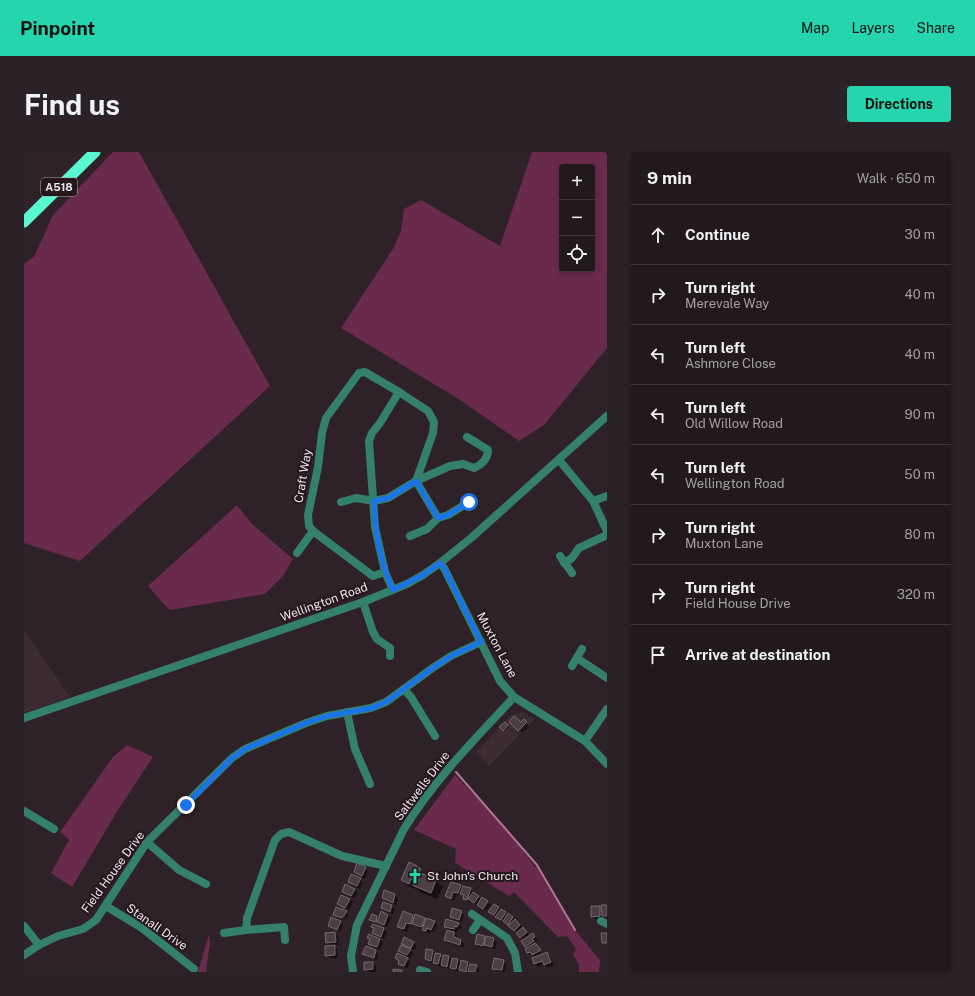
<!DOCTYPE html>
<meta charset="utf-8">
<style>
:root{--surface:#22191d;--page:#2a2226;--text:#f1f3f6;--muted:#a2a0a4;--line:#3f383b;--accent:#25d5ae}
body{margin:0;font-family:"Public Sans",sans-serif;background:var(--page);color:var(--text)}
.controls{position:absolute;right:12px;top:12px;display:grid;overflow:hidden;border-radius:4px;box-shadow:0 2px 6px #0003}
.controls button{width:36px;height:36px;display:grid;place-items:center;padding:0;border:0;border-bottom:1px solid var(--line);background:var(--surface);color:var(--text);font:20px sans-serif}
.stop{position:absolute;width:12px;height:12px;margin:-9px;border:3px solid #1a73e8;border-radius:50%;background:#fff}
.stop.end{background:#1a73e8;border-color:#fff;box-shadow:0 1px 4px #0008}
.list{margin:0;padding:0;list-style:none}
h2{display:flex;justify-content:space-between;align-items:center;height:52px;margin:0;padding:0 16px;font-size:17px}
h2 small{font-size:13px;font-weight:400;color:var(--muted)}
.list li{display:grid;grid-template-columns:26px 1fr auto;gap:12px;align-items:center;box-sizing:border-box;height:60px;padding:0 16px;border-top:1px solid var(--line)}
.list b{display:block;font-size:15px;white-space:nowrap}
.list p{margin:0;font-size:13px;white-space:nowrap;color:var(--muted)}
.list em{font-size:13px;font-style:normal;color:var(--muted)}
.icon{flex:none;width:22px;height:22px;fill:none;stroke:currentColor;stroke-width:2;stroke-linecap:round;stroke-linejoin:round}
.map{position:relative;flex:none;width:583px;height:820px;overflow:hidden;border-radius:4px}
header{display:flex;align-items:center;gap:24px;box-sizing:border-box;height:56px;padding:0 20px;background:var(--accent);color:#111}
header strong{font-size:19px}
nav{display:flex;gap:22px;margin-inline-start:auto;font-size:14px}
.intro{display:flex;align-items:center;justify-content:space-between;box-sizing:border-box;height:96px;padding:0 24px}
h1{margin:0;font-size:28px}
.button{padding:10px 18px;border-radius:4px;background:var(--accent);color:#111;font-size:14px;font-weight:700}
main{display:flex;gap:24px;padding:0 24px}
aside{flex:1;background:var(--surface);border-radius:4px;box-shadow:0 2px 6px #0003}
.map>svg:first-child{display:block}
</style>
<header>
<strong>Pinpoint</strong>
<nav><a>Map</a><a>Layers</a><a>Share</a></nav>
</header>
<div class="intro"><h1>Find us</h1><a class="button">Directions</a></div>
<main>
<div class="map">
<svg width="583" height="820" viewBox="0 0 583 820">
<rect width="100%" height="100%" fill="#2e2127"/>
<g fill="#3d2b34">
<path d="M0,478L46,545L0,561Z"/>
<path d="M499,560L511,567L465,614L452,600L487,563Z"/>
</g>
<g fill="#692a4c" fill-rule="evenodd">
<path d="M89,0H115L246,234L56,409L0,391V112L10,105L29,63Z"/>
<path d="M508,0H583V196L520,273L495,289L433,246L317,176L369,97L377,79L380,57L397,48L476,94ZM538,15H568V117H538Z"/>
<path d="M213,353L228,372L269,407L259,424L241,442L146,458L138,450L124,434Z"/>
<path d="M103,593L129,605L94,658L48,735L27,721L45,688L36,680L89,605Z"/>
<path d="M431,623L481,674L511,715L513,713L551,778L576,808L575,820H555V813L549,802L552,797L543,784L534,785L490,740L485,744L431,711L432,697L390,678Z"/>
<path d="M185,782L186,790L182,820H174Z"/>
</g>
<g fill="#0007">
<path d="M500,569L505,574L498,581L486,570L497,572Z"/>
<path d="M481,571L485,575L481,579L477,575Z"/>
<path d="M393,715L403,725L412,729L419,735L413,747L396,740L392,736V737L385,735L378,728Z"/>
<path d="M341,716L344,719L341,727L331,720Z"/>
<path d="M336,727L339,730L336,737L328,733L325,730Z"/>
<path d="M427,731L437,734L439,737H446L458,748L459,746L464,750L467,753L462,759L454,753V754L447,749L446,751L443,749L438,742L437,743L433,742L430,749L425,747L422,744Z"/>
<path d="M331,738L334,741L330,746L322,743L319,740Z"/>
<path d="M361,739L371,743L374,746L372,753L362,749L359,746Z"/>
<path d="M326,747L329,750L325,758L314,752Z"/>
<path d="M470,753L489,765L506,784L509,782L512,785L514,788L510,790L519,803L523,801L526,804L530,813L524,816L520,812L514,815L511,812L512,806L504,801L503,798L504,796L499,788L486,774L466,760Z"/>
<path d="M368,754L371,757L369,762L361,759L358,756Z"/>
<path d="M583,754V767L579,764V767H572L568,764L575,755L578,758Z"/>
<path d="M321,760L319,766L320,767L323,761L325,763L324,765L323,764L321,768L313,765L310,762Z"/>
<path d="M437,760L440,763L438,770L430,768L427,765Z"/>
<path d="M380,761L391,766L400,767L402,769L410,770L413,773L410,780L407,779L406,782L390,773V774L385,773L383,780L378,778L375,774Z"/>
<path d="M364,763L367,766L363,775L357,773L353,769L347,767L353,765L355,767Z"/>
<path d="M316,770L319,773L316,780L308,777L305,774Z"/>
<path d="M435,772L438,775L437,777H434L433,780L428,779L433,784V787L437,789L440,792L439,795L424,791L421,788L424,778L421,775Z"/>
<path d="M349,775L359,777L363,780L360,787L349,781L351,777Z"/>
<path d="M310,781L314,784L315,793H309L313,797L314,806H305L302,803L307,794L303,790Z"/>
<path d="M345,783L356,787L359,791L356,798L348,794L345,791L347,788L345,786Z"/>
<path d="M460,785L462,787L469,786L473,790L471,797L464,796L462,794L461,796L455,795L452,792Z"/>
<path d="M378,791H390L393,794L390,798L383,795L389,801L387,806L378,802L375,799L384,797Z"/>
<path d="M351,799L354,802L353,808L342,804L339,801Z"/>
<path d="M408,799L419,806L420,804L425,805L428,808H434L437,812L444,811L446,813L452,814L455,817V820H438L435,817V820L430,818L426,815V817L421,816L418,813L417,815L413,813L405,810L402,807Z"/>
<path d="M383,807L386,810L383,817L375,811L376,810Z"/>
<path d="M479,809L482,812L481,820L472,819L469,816Z"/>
<path d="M349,811L352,814V820H344L341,817Z"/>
</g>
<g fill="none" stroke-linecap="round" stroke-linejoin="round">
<path stroke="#b27595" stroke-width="2" d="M432,620L513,713L551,778"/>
</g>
<g fill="#4b3e44" stroke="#786970">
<path d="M490,564L497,570L500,567L503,570L494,579L485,570Z"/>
<path d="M481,570L484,573L479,579L475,575Z"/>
<path d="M385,710L393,714V715L397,717L395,720L412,728L407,741L388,733L391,728L387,727L385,732L377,728Z"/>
<path d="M333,711L342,715L338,724L330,720Z"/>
<path d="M327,722L337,726L333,734L324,730Z"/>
<path d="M427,730L437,733L434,741L429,740L427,747L421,744Z"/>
<path d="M321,732L331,737L327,744L318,740Z"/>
<path d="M439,734L447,736L443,748L439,747L440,743L436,742Z"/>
<path d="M360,738L371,742L369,751L358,746Z"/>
<path d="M449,740L455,744L450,751L444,747Z"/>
<path d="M317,743L326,747L321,756L313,752Z"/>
<path d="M458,745L464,749L459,757L453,753Z"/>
<path d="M359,750L368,753L366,760L357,756Z"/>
<path d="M470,752L475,755L470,763L464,760Z"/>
<path d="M577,753H583V764H578Z"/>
<path d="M567,754H576V764L567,765Z"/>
<path d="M312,755L323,759L318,766L309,763Z"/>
<path d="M428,756L438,759L435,768L426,765Z"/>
<path d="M477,757L482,760L477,768L471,765Z"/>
<path d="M357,759L364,763L360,773L353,770Z"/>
<path d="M379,759L389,763L387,772L382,771L380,777L373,775Z"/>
<path d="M484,761L489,765L484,773L479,769Z"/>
<path d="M348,762L353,764L352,770L345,768Z"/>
<path d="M391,762L401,766L398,775L388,772Z"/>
<path d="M307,765L317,769L313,778L304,774Z"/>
<path d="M402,766L411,769L407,778L403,776L402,779L398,778Z"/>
<path d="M422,767L435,771L433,775L431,774L430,777L420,775Z"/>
<path d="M491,767L496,773L490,779L484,774Z"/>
<path d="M349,772L360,776L357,785L348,781L350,776L347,775Z"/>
<path d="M499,775L503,780L496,786L492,781Z"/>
<path d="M423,778L430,780V785L437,788L436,793L420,788Z"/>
<path d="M311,780L312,790L302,791L301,781Z"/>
<path d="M509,781L511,785L508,786L510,789L501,795L497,789Z"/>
<path d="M577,781H583V791H578Z"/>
<path d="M345,782L356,787L353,795L344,792L346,787L343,786Z"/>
<path d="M453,782L461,784L459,794L451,792Z"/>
<path d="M462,784L470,786L468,795L460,793Z"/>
<path d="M380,785L390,790L387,796L377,792Z"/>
<path d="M511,791L517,798L508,803L506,800L503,801L501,797Z"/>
<path d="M311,793V803L301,804V794Z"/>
<path d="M377,793L387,797L383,803L374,799Z"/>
<path d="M342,794L352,798L350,806L338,802Z"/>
<path d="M402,797L409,798L407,809L401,807Z"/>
<path d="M523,800L527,810L520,813L518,809L510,812L508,806Z"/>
<path d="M373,801L384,806L380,814L374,812L375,809L371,806Z"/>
<path d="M411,801L417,802L414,812L409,811Z"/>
<path d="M419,803L425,804L423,815L417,813Z"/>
<path d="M428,806L434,807L432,817L426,816Z"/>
<path d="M470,806L480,808L478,818L468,817Z"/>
<path d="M437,808L444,810L442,820L435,818Z"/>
<path d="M340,810H349V817L340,818Z"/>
<path d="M446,812L453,813L451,820H444Z"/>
<path d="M369,817L378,818V820H369Z"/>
</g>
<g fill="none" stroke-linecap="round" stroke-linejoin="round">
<g stroke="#34806c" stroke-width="8">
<path d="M535,308L569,349L583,379"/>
<path d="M392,329L414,366"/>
<path d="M569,349L583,344"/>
<path d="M317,350L332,346L350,349L364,346L392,329L426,314L439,312L450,316C457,313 464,307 464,298L443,285"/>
<path d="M386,384L403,377L414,366L424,363L445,350"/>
<path d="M273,401L289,379"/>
<path d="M536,404L548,421"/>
<path d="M416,411L420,416L476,529L490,545L561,589L583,612"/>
<path d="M540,411L548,406L555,396L583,383"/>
<path d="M361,420L351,375L345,289L348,281L356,271L375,240"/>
<path d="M369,438L361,420L349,424L289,379L285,374L284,363L294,315L298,281L302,266L335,221L341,220L375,240L404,259L410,270L409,281L392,329"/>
<path d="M339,450L349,480L353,487L366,496V504"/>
<path d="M553,506L583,526"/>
<path d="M548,514L558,497"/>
<path d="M380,537L387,545L411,584"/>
<path d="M323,560L331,597L346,632"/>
<path d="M0,566L339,450L383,432L399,423L416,411L447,386L583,264"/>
<path d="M561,589L583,557"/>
<path d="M0,659L30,677"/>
<path d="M123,690L155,718L182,732"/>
<path d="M82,754L118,776L170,817"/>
<path d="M448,762L483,786L491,801L494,820"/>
<path d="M577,769L583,772"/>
<path d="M0,774L15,793"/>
<path d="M449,778L456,768"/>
<path d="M200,781L222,778"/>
<path d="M261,788L260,775L222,778L223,766L251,688L257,682L265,680L318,704L362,714"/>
<path d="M0,803L15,793L34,784L59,777L72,768L123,690L208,606L221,597L282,571L303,564L347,556L362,550L410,515L427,504L457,490"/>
<path d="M396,818L403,820"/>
<path d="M329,820L327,804L333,773L380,677C410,628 451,587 490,545"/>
</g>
<path stroke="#58f9d0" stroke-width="11" d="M0,70L71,0"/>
</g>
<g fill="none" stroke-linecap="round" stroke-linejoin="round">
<path stroke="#1a73e8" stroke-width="5" d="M162,653L208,606L221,597L282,571L303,564L348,556L362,550L410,515L427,504L457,490L420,416L416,411L399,423L369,438C356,410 351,380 350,349L364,346L392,329L414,366L424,363L445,350"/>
</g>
<defs>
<g id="church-bare" transform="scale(1.2)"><path d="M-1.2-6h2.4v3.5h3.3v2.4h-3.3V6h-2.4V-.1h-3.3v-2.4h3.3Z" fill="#25d5ae" stroke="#24181e" stroke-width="2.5" paint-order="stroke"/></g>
</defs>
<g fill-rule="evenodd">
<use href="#church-bare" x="391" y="724"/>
</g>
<g text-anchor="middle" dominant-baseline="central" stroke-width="4" stroke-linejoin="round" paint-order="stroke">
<rect fill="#24181e" stroke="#b1a7ab" stroke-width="1" x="17" y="26" width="36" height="18" rx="3"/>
<g font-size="11" font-weight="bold" fill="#ede4e8">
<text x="35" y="35">A518</text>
</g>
<g font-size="12" fill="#ede4e8" stroke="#24181e">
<text transform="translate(279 324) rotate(-80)">Craft Way</text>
<text transform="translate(300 450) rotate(-20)">Wellington Road</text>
<text transform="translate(473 493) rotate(62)">Muxton Lane</text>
<text transform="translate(398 634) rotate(-53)">Saltwells Drive</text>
<text transform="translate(89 720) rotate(-54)">Field House Drive</text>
<text transform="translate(133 775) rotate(35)">Stanall Drive</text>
</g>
<g font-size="12" fill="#ede4e8" stroke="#24181e" text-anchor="start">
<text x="403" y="724">St John's Church</text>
</g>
</g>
</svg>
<div class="controls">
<button>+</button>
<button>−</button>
<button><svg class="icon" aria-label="locate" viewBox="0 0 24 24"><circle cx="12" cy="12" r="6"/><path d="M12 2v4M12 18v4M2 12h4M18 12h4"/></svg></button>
</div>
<div class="stop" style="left:445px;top:350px"></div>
<div class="stop end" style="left:162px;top:653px"></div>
</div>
<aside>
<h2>9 min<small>Walk · 650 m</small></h2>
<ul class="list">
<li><svg class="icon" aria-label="ahead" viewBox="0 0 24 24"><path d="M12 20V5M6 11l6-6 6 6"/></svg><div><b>Continue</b></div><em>30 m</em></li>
<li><svg class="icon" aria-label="right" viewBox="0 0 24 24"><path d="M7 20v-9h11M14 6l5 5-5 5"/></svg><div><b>Turn right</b><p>Merevale Way</p></div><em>40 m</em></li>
<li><svg class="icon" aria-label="left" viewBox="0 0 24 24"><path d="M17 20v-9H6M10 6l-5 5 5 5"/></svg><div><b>Turn left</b><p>Ashmore Close</p></div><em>40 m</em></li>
<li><svg class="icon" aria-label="left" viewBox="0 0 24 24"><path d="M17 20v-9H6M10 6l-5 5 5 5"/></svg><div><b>Turn left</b><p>Old Willow Road</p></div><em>90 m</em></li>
<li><svg class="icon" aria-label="left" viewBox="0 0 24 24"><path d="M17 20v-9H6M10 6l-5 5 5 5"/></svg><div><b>Turn left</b><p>Wellington Road</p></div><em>50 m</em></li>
<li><svg class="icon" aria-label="right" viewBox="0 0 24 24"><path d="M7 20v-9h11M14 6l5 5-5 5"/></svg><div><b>Turn right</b><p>Muxton Lane</p></div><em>80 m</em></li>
<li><svg class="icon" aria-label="right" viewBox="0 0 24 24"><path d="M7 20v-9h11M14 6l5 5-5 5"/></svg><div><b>Turn right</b><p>Field House Drive</p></div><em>320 m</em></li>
<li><svg class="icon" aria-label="arrive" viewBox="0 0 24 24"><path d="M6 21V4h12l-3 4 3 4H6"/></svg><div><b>Arrive at destination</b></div></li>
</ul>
</aside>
</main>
